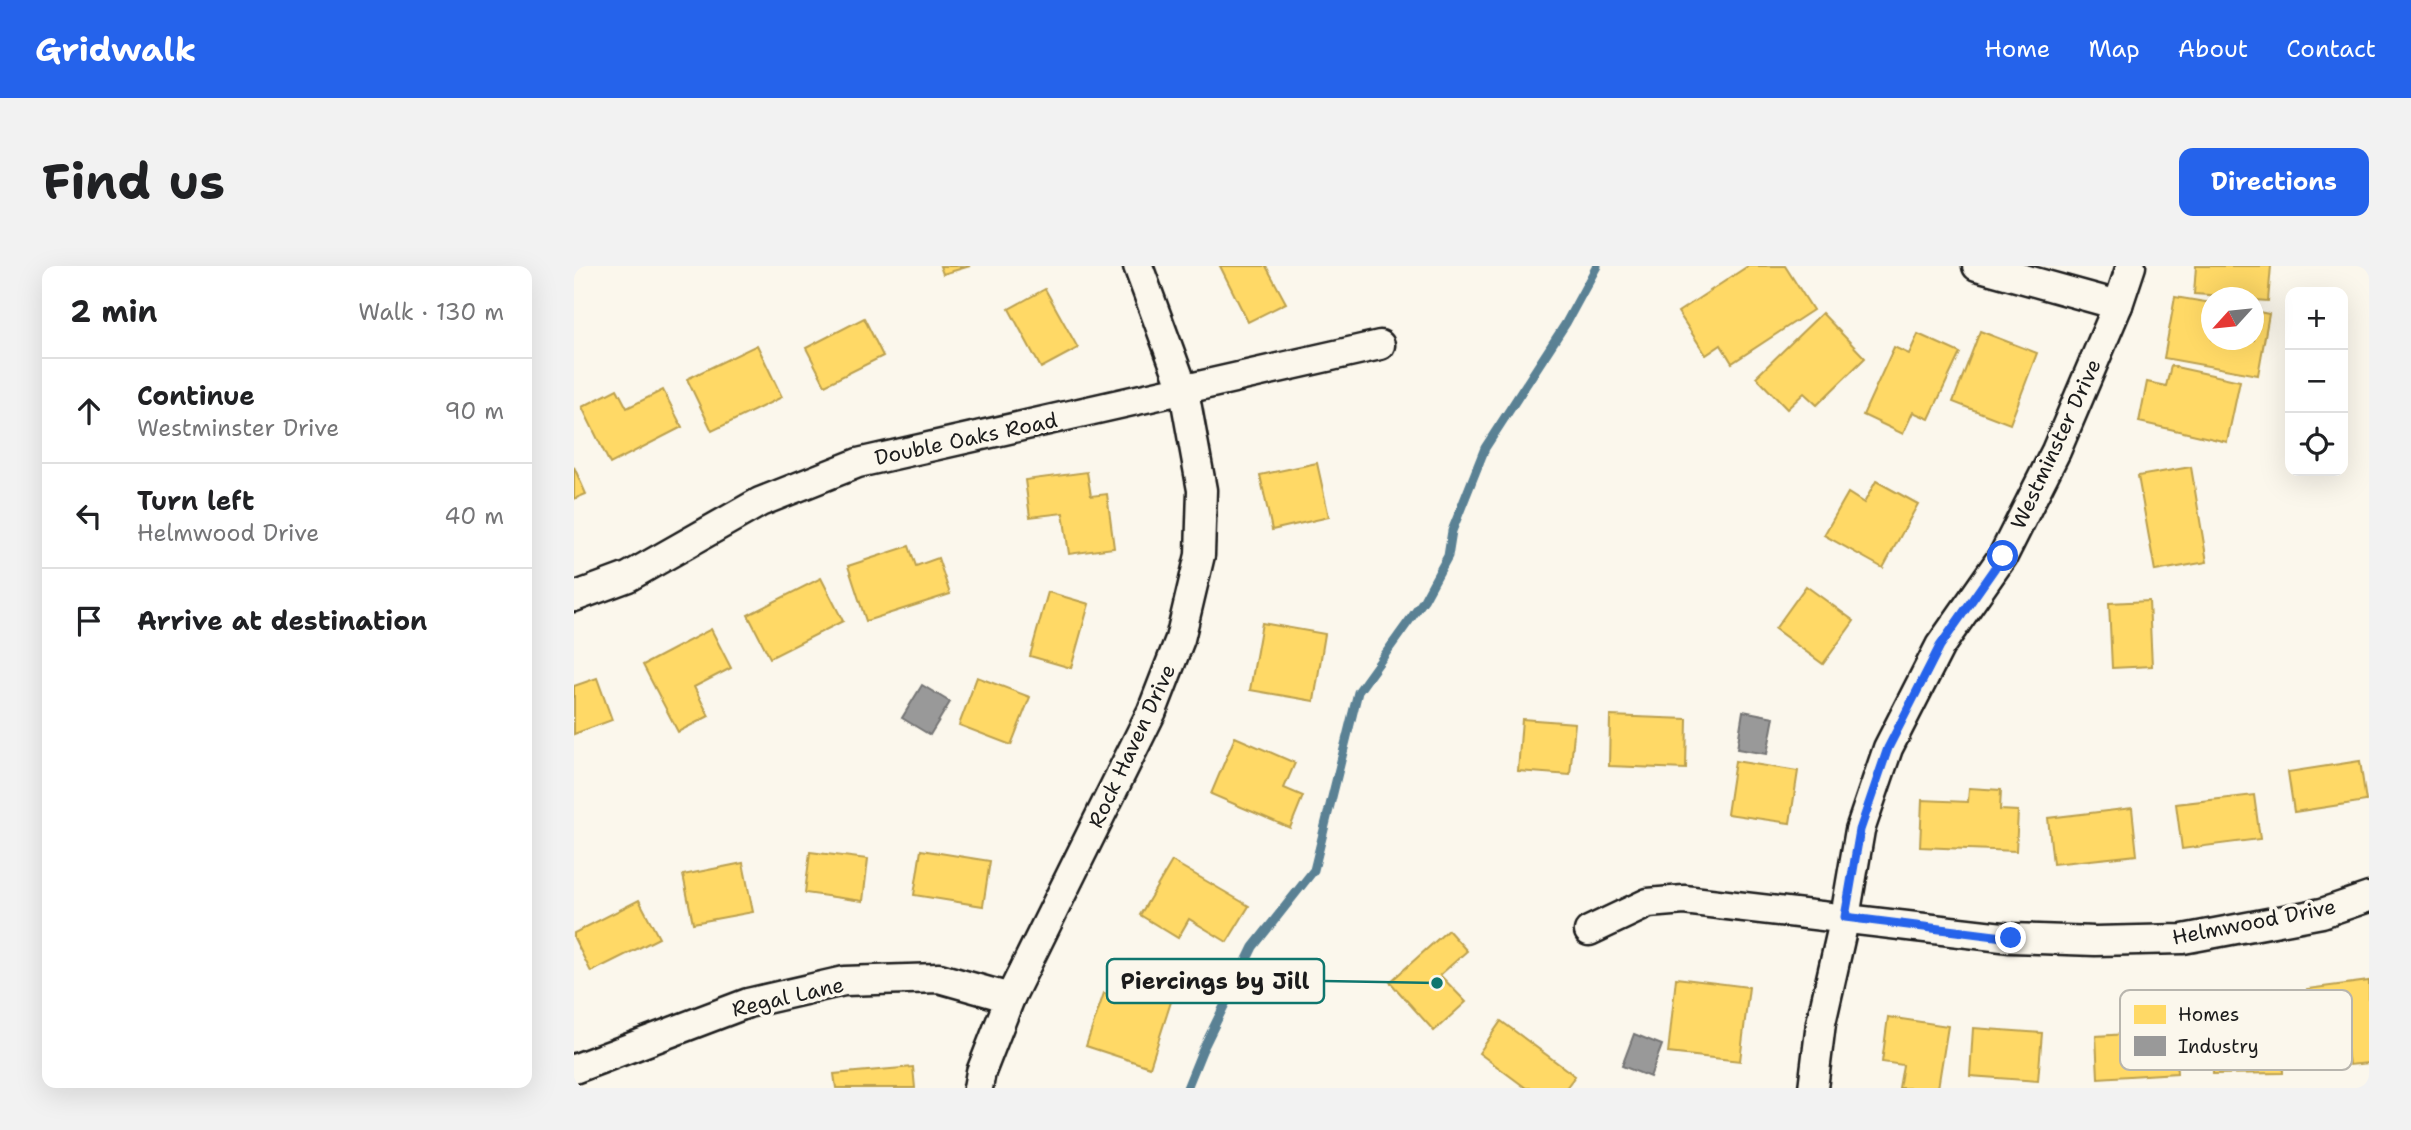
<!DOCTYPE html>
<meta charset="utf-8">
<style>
:root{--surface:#fff;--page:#f2f2f2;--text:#202124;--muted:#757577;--line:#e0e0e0;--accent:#2563eb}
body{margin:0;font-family:"Shantell Sans",sans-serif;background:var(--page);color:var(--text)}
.controls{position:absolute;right:21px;top:21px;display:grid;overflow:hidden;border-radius:14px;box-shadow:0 7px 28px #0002}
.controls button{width:63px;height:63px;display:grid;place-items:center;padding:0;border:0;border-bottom:2px solid var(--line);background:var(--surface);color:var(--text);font:35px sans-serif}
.compass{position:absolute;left:1627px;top:21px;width:63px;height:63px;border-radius:50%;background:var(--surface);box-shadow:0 7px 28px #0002;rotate:243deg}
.stop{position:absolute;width:21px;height:21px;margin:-16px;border:5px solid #2563eb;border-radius:50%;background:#fff}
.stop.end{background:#2563eb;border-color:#fff;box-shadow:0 2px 7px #0008}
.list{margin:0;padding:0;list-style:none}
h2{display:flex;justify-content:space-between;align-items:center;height:91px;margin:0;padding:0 28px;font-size:30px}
h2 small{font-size:23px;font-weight:400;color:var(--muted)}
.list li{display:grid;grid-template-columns:46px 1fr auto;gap:21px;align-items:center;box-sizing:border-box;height:105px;padding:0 28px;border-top:2px solid var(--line)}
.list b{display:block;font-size:26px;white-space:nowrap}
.list p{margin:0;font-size:23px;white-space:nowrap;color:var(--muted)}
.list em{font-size:23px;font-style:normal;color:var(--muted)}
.icon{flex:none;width:38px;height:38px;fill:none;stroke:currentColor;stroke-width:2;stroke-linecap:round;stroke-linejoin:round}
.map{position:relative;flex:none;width:1795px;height:822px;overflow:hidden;border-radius:14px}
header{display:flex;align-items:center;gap:42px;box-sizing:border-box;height:98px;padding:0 35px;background:var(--accent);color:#fff}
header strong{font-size:33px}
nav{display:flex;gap:38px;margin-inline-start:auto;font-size:24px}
.intro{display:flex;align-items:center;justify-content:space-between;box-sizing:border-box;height:168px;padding:0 42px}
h1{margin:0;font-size:49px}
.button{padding:18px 32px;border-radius:14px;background:var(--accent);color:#fff;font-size:24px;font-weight:700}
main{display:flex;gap:42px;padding:0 42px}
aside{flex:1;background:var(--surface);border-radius:14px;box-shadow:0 7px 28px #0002}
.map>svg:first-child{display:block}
</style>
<header>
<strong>Gridwalk</strong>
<nav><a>Home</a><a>Map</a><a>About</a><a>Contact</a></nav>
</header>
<div class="intro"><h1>Find us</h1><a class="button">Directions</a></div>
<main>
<aside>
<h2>2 min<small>Walk · 130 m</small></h2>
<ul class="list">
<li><svg class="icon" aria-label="ahead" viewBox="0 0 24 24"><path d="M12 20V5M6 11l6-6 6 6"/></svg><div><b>Continue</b><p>Westminster Drive</p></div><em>90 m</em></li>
<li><svg class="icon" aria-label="left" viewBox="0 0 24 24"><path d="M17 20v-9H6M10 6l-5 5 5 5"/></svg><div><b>Turn left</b><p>Helmwood Drive</p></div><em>40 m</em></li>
<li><svg class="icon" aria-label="arrive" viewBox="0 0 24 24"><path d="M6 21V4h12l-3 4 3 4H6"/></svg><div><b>Arrive at destination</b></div></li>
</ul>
</aside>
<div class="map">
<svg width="1795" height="822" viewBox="0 0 1795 822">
<rect width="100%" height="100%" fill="#fbf7ec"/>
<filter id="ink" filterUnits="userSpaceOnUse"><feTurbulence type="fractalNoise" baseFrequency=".0143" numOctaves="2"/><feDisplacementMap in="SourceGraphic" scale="14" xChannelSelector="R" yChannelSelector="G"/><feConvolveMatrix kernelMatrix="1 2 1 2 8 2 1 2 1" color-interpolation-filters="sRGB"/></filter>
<g filter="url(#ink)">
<g fill="#ffd966" stroke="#bba050" stroke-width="2">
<path d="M366,0H396L369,8Z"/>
<path d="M646,0H692L712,37L674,56Z"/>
<path d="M1174,0H1211L1239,44L1158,97L1147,79L1132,89L1104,46Z"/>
<path d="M1622,0H1697L1694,35L1680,34V32L1620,28Z"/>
<path d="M471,23L504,82L467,102L435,43Z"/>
<path d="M1601,31L1638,37V74H1680V45L1695,48L1684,109L1590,92Z"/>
<path d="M1248,47L1291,92L1243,139L1230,127L1213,143L1182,111Z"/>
<path d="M290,52L309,90L251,119L232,82Z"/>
<path d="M1406,65L1463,87L1436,158L1379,136Z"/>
<path d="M1344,68L1386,87L1355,153L1339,146L1329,168L1289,149L1320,81L1335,88Z"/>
<path d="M183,79L208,131L138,165L113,113Z"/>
<path d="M1597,100L1666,115L1653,176L1565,156L1573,116L1592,120Z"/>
<path d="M43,123L53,142L89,124L108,161L36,198L8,141Z"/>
<path d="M743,197L755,251L698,264L686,209Z"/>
<path d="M0,201L12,228L0,233Z"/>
<path d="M1617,201L1633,296L1581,305L1564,210Z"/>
<path d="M513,206L517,230L533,228L540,282L495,288L489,247L456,251L451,214Z"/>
<path d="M1302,215L1344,238L1309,302L1250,269L1274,227L1290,237Z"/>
<path d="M335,280L342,300L364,292L376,328L292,355L274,300Z"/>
<path d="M247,312L269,355L196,392L174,349Z"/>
<path d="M1232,320L1280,355L1249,398L1201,363Z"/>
<path d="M474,326L515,338L497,402L456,390Z"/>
<path d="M1575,335L1578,400L1538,402L1535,337Z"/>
<path d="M688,357L751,368L740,435L676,424Z"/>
<path d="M137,363L157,402L120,421L135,450L104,466L69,399Z"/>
<path d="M403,411L456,431L437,479L385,459Z"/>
<path d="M23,412L38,454L0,468V420Z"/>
<path d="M1036,450L1113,453L1112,503L1035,500Z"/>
<path d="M948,453L1001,457L996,509L944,505Z"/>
<path d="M661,471L721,497L710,522L729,530L716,562L637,528Z"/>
<path d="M1161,495L1224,505L1216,557L1153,548Z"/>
<path d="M1786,495L1792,535L1720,546L1714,506Z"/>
<path d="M1395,522L1427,524L1426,544L1444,545L1442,585L1346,581L1348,534L1394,536Z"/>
<path d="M1680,529L1686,573L1608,583L1602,538Z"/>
<path d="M1558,542L1563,589L1479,598L1474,552Z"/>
<path d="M347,584L416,595L409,640L340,629Z"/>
<path d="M236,586L294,593L289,635L231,627Z"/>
<path d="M598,595L675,640L653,676L615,653L604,672L566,649Z"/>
<path d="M169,597L179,646L119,657L109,609Z"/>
<path d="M65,634L85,672L17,706L0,672V667Z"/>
<path d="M874,664L893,685L866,709L892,736L860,765L816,716Z"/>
<path d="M556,695L605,711L576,801L512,780L530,727L544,732Z"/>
<path d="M1102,712L1175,721L1166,795L1094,787Z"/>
<path d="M1795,715V797L1775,799L1770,759L1739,763L1733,723Z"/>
<path d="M1314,751L1374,760L1364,822H1325L1329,799L1308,796Z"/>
<path d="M927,755L1001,810L992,822H952L905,787Z"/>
<path d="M1399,762L1468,767L1464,815L1396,810Z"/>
<path d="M1708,762L1709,807L1639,808L1638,763Z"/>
<path d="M1600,765L1603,807L1524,812L1522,770Z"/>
<path d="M339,801L341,822H262L260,808Z"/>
</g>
<g fill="#999" stroke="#747474" stroke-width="2">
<path d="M348,419L376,436L356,469L328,452Z"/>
<path d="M1169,445L1200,451L1193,488L1163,483Z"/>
<path d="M1060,768L1088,779L1076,811L1048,800Z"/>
</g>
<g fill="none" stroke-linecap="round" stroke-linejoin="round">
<path stroke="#5a8194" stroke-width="9" d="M613,822L628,785L679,681L740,604L784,426L850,334L874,290L878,265L911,182L992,57L1023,0"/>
<g stroke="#1c1c1c" stroke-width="33">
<g id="minor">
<path d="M1403,0L1544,39"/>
<path d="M0,331L54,311L186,236L284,197L806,79"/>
<path d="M1015,665L1074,637L1110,634L1437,672L1521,675L1609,673L1748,647L1795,631"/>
<path d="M0,803L174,737L270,715L365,712L436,732"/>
<path d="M404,822L407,806L436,732L578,445L606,373L626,289L628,224L610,125L564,0"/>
<path d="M1239,822L1247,757L1271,651L1286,564L1314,482L1366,380L1429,290L1482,185L1544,39L1557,0"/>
</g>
</g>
<use href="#minor" stroke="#fbf7ec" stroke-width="28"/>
</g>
</g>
<g fill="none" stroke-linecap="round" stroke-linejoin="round" filter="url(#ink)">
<path stroke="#2563eb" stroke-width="9" d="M1429,290L1366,380L1314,482L1286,564L1271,651L1437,672"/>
</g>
<g text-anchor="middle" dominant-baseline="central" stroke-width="7" stroke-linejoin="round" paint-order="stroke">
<g font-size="21" fill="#1c1c1c" stroke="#fbf7ec">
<text transform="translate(392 173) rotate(-12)">Double Oaks Road</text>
<text transform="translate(1482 178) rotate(-65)">Westminster Drive</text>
<text transform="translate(558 480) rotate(-65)">Rock Haven Drive</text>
<text transform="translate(1680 656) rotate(-11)">Helmwood Drive</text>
<text transform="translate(214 731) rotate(-13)">Regal Lane</text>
</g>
</g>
<rect x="1546" y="724" width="232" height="80" rx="10" fill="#fbf7ec" stroke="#b8b5ae" stroke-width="2"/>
<rect x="1560" y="739" width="32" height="19" fill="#ffd966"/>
<rect x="1560" y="770" width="32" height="20" fill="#999"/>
<g font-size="19" fill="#1c1c1c">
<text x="1604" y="755">Homes</text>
<text x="1604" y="787">Industry</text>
</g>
<path fill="none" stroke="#0f766e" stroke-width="2.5" d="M863 717L750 715"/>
<circle fill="#0f766e" stroke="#fbf7ec" stroke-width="2.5" cx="863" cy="717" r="7"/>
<rect fill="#fbf7ec" stroke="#0f766e" stroke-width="2.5" x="533" y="693" width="217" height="44" rx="7"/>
<g font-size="23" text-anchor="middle" font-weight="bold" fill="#1c1c1c">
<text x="641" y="723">Piercings by Jill</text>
</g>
</svg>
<div class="controls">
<button>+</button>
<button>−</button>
<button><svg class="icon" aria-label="locate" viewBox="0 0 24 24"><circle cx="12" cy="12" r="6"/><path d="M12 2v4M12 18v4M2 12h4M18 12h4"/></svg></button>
</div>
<svg class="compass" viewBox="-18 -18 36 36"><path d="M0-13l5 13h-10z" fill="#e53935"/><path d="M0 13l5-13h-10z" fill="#757577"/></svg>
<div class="stop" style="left:1429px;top:290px"></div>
<div class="stop end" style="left:1437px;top:672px"></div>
</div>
</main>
